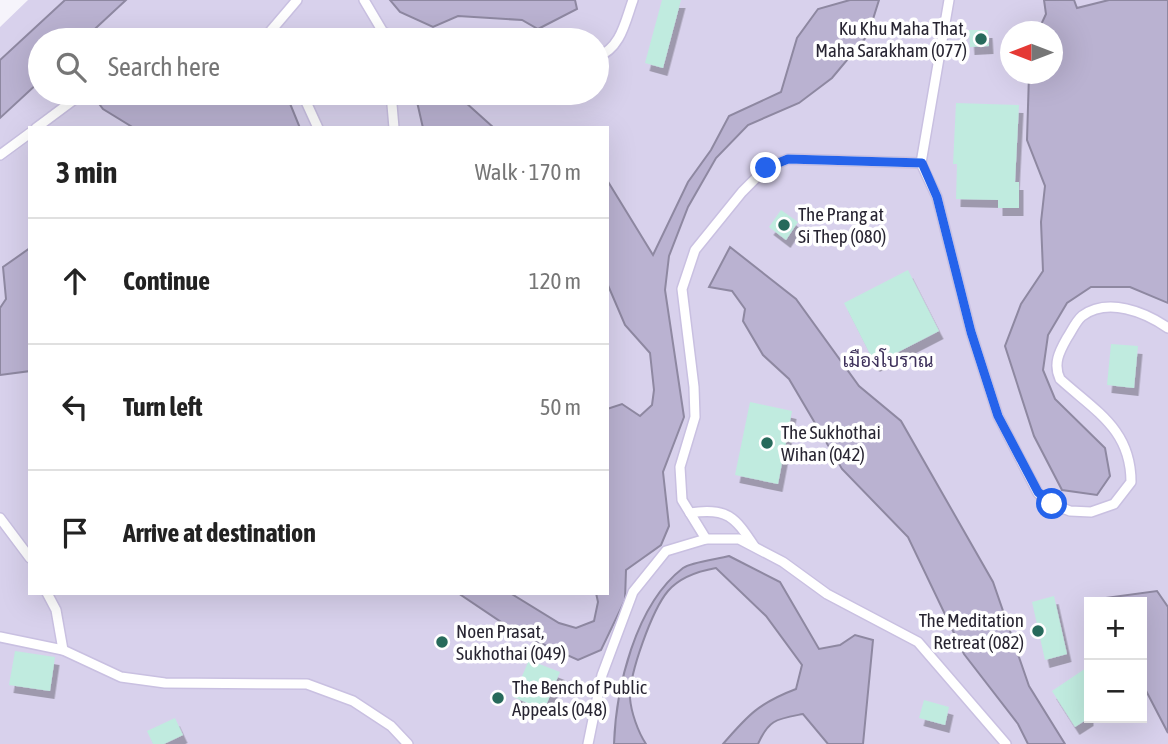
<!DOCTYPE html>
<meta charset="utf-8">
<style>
:root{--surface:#fff;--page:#f6f6f6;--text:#222;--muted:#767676;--line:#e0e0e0}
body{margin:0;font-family:"Asap Condensed",Sarabun,sans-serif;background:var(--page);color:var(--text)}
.controls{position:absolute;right:21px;bottom:21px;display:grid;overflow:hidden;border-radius:0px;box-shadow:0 7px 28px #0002}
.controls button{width:63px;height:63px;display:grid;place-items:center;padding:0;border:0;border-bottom:2px solid var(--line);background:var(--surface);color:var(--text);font:35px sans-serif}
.compass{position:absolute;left:1000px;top:21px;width:63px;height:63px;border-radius:50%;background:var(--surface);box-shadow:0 7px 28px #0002;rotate:270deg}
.stop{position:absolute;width:21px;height:21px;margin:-16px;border:5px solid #2563eb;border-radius:50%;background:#fff}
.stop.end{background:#2563eb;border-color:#fff;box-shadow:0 2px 7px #0008}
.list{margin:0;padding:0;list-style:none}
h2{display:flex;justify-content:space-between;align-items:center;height:91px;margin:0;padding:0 28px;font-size:30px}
h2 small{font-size:23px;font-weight:400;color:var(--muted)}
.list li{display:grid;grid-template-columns:46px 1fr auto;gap:21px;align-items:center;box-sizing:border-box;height:126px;padding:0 28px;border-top:2px solid var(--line)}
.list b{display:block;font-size:26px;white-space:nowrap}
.list em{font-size:23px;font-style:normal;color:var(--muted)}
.icon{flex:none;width:38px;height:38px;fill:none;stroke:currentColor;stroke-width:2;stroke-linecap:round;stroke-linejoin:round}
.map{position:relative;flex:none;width:1168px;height:744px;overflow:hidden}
.search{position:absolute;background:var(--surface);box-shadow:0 7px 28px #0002;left:28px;top:28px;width:581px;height:77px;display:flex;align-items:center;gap:18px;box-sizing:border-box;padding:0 24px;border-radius:38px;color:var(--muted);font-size:26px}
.panel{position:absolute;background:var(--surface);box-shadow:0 7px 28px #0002;left:28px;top:126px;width:581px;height:469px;border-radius:0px}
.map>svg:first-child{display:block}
</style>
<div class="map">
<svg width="1168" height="744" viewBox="0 0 1168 744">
<defs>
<filter id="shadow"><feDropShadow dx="4.5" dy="8" stdDeviation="0" flood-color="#0004"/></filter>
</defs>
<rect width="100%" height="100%" fill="#f6f4fb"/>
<path fill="#d8d1ec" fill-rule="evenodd" d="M28,0H1168V744H0V27ZM1010,32H1052V74H1010ZM40,40H597V93H40ZM30,128H607V593H30ZM1089,602H1142V718H1089Z"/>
<g fill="#bab2d1" stroke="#8e88a1" stroke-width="2">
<path d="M65,0H126L83,40H40V81L0,118V60Z"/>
<path d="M390,0H575L577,9L538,29L522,20L458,16L433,27L400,12Z"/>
<path d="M850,0H879L868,35L832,78L799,103L748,125L716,158L688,207L669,256L665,290L684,417L663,472L669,526L661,545L626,570L625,600L601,650L578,660L516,632L458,593H510L559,623L576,628L594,621L598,602L596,593H607V409L622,404L640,416L652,405L654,390L650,353L625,325L607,283V180L653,255L688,182L711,150L729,116L781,92L797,38L818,9Z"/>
<path d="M1044,0H1074L1077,8L1109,0H1168V303L1130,287H1091L1067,303L1048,335L1043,370L1055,399L1105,448L1110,476L1097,495L1062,490L1034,436L1005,346L1021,304L1043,271L1041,222L1045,186L1027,140L1029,74H1052V32L1038,31L1046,14Z"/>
<path d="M101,93H273L289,101L300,128H134L103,109L94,97Z"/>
<path d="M415,93H455L494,128H423Z"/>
<path d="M730,247L796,299L859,386L901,421L993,582L1029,686L1065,744H1028L1018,724L964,654L908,537L842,469L789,379L763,355L743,321L745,309L732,291L709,287Z"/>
<path d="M30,248V371L0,375V308L6,299L3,267Z"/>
<path d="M729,556L780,582L819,649L840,645L855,635L873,640L863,744H828L803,714C777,719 769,719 758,744H723C748,715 759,703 796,689L802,665L766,616L716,568C699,571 680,577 668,591C652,610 629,674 630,698C631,712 638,732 646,744H614C616,688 635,605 683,568C691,562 718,559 729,556Z"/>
<path d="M1157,591L1168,607V733L1142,683V602H1100L1098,599Z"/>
</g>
<g fill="#c0ebdf" filter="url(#shadow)">
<path d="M662,0H681L663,68L645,63Z"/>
<path d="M969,30H988L989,46L970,47Z"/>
<path d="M956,103L1019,105L1015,182H1019V208H998V200L956,199L957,164H953Z"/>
<path d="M781,210L798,222L786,240L769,227Z"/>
<path d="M908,270L939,331L875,364L844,303Z"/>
<path d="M1111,344L1138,346L1134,388L1107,385Z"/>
<path d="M750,402L792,411L778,484L735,475Z"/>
<path d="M1054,596L1067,654L1045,660L1032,602Z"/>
<path d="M15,651L55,657L50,691L9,685Z"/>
<path d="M529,660L560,672L544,710L513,697Z"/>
<path d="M1089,666V718L1075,727L1052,691Z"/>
<path d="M924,700L949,707L945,725L919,718Z"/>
<path d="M175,718L183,735L164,744H153L147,731Z"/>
</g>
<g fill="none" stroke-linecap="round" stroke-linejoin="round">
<g stroke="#c9c0e1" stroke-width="12">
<g id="lane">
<path d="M364,0L383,32L384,40"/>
<path d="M949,0L921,163L937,197L971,332L998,416L1038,493L1052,504L1070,511L1091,512L1114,504L1131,482C1131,429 1095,411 1060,379C1053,364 1059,352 1067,338C1071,332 1076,321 1082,316C1108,297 1145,312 1168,328"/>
<path d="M383,32L403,40"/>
<path d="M263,40L297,0"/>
<path d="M597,57C621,48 625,22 633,0"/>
<path d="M302,93L318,128"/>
<path d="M391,93L394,128"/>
<path d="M36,128L83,93"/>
<path d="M0,155L30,133"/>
<path d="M690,513C727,507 735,517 754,546"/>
<path d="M0,518L30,558"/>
<path d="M706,539L682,500L680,467L695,417L694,387L682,289L695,250L742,192L766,168L788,159L921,163"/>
<path d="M47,593L56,610L63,650"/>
<path d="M0,637L63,650L121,677L165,683L307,684L353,701L391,726L408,744"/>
<path d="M588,744L602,675L633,592L666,551L706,539H739L783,562L827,594L918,642L1006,744"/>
</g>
</g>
<use href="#lane" stroke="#fff" stroke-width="9"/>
</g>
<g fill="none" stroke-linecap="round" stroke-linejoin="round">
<path stroke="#2563eb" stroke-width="9" d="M766,168L788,159L922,163L937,197L971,332L998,416L1038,492L1052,504"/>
</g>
<g fill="#276a5b" stroke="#fff" stroke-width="2.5">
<circle cx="981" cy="39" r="7"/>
<circle cx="784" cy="225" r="7"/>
<circle cx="767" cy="443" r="7"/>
<circle cx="1038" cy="631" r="7"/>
<circle cx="442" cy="642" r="7"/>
<circle cx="498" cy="698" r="7"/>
</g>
<g text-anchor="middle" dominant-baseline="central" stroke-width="7" stroke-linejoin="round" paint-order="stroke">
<g font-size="19" fill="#282532" stroke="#fff" text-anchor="start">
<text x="967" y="28" text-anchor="end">Ku Khu Maha That,<tspan x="967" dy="22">Maha Sarakham (077)</tspan></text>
<text x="798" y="214">The Prang at<tspan x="798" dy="22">Si Thep (080)</tspan></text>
<text x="781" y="432">The Sukhothai<tspan x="781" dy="22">Wihan (042)</tspan></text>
<text x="1024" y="620" text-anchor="end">The Meditation<tspan x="1024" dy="22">Retreat (082)</tspan></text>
<text x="456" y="631">Noen Prasat,<tspan x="456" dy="22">Sukhothai (049)</tspan></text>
<text x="512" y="687">The Bench of Public<tspan x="512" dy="22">Appeals (048)</tspan></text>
</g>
<g font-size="19" fill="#3e315b" stroke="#fff">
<text x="888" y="360">เมืองโบราณ</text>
</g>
</g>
</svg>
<div class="controls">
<button>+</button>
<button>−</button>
</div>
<svg class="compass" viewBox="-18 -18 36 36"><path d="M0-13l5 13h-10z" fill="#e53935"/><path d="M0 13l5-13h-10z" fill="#767676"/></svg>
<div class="stop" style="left:1052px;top:504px"></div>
<div class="stop end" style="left:766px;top:168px"></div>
<div class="search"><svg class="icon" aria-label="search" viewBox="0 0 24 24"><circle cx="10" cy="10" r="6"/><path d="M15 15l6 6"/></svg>Search here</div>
<section class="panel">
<h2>3 min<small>Walk · 170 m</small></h2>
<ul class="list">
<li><svg class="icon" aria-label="ahead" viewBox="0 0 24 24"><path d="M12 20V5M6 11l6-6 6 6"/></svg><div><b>Continue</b></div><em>120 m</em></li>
<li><svg class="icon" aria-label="left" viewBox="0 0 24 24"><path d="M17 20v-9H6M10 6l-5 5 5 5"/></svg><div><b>Turn left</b></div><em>50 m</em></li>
<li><svg class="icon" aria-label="arrive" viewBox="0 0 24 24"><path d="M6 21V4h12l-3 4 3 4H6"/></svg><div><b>Arrive at destination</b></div></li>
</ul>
</section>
</div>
